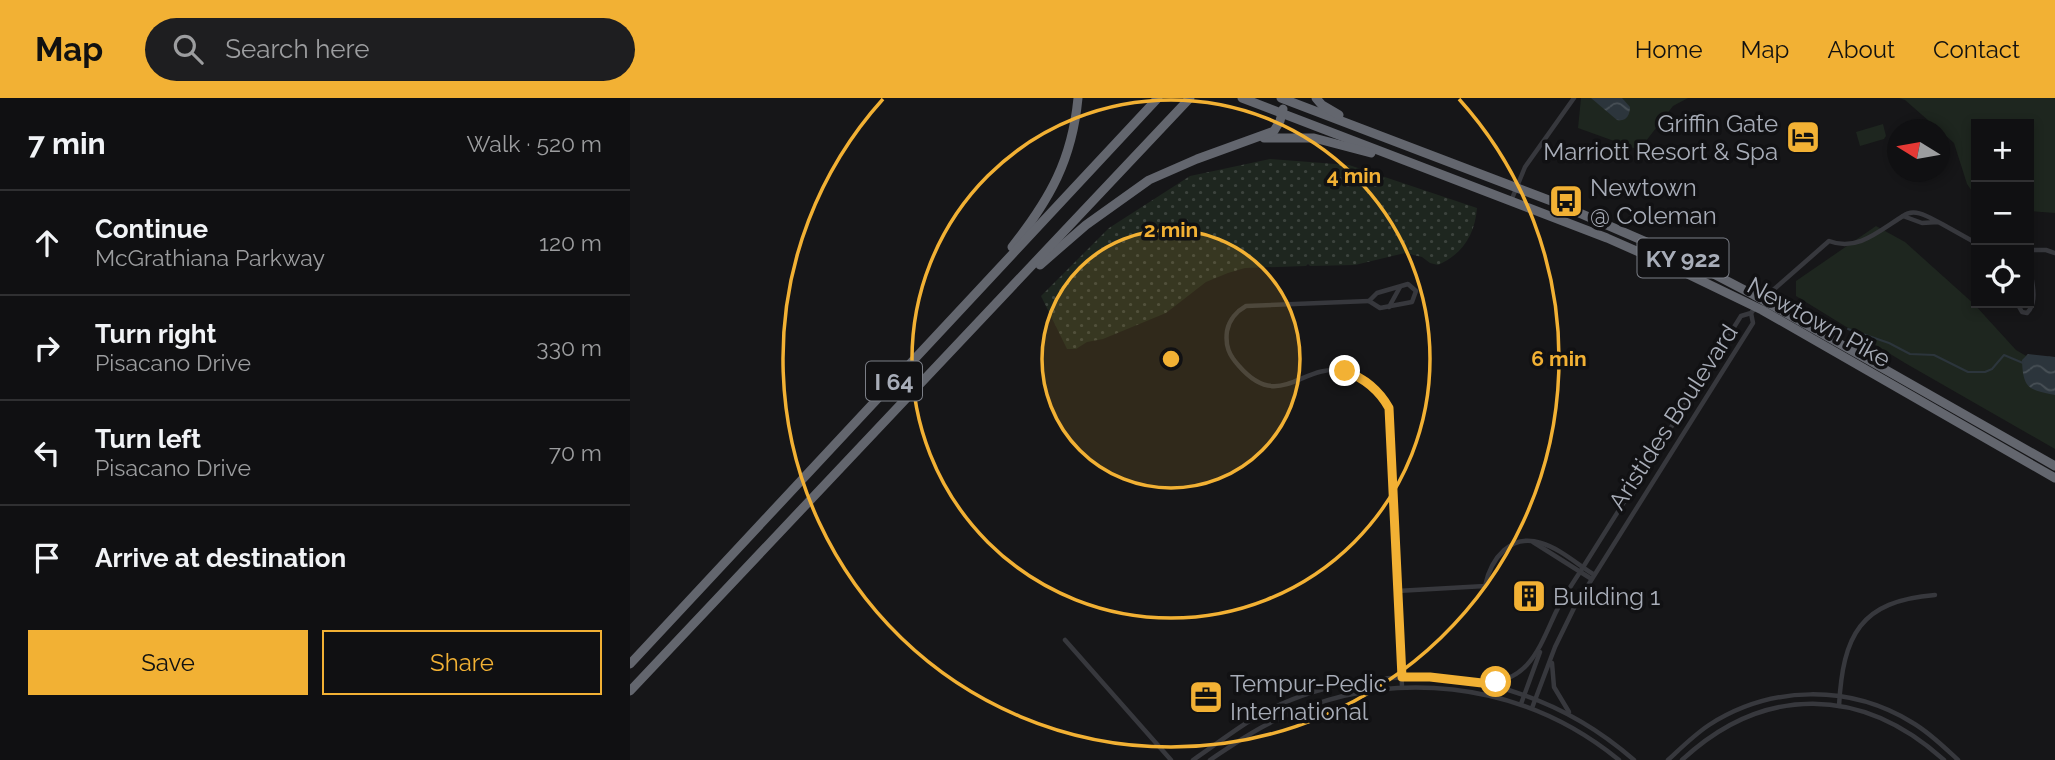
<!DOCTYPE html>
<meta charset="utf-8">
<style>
:root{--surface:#101012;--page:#1e1e20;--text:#f1f3f6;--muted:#9c9d9f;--line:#303032;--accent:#f2b134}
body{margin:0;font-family:Raleway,sans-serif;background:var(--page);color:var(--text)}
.controls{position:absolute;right:21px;top:21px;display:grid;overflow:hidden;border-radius:0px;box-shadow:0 4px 10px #0003}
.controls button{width:63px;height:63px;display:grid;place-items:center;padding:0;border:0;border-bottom:2px solid var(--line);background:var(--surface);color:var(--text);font:35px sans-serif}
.compass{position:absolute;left:1257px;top:21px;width:63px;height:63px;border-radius:50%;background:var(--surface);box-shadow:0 4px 10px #0003;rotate:281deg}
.stop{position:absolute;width:21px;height:21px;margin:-16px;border:5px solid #f2b134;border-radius:50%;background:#fff}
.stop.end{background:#f2b134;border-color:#fff;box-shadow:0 2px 7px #0008}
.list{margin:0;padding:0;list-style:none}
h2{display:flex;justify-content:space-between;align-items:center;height:91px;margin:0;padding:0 28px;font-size:30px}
h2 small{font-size:23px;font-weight:400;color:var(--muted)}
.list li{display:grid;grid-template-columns:46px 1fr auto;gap:21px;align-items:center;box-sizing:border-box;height:105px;padding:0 28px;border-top:2px solid var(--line)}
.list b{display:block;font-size:26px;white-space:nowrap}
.list p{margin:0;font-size:23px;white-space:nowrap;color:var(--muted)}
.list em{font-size:23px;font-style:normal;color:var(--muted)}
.actions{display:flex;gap:14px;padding:21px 28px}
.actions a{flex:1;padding:16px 0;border:2px solid var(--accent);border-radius:0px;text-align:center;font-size:24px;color:var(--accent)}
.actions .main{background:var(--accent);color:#111}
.icon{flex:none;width:38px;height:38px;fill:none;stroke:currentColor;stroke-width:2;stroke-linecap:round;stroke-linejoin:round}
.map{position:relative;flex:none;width:1425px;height:662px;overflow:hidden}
header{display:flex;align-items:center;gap:42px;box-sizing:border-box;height:98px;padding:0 35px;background:var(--accent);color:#111}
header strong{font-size:33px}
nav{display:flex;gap:38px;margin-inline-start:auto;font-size:24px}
.search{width:490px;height:63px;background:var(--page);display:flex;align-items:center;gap:18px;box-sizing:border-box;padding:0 24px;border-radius:38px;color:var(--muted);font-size:26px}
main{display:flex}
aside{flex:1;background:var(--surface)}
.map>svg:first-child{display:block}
</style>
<header>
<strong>Map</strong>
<div class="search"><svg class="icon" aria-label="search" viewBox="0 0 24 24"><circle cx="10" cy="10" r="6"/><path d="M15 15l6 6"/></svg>Search here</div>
<nav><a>Home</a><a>Map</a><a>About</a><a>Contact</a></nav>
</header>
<main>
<aside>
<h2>7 min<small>Walk · 520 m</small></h2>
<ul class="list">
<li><svg class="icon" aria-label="ahead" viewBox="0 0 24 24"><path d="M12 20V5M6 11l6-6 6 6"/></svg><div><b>Continue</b><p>McGrathiana Parkway</p></div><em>120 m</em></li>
<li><svg class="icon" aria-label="right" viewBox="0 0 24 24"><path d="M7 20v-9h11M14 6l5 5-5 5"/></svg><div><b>Turn right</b><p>Pisacano Drive</p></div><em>330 m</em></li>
<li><svg class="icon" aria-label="left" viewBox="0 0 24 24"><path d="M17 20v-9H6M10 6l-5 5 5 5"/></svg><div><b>Turn left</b><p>Pisacano Drive</p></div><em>70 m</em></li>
<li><svg class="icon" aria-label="arrive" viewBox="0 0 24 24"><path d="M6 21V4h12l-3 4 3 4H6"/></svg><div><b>Arrive at destination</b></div></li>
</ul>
<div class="actions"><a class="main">Save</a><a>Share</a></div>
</aside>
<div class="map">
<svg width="1425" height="662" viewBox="0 0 1425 662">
<defs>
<pattern id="park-dots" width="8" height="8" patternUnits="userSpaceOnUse" patternTransform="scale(1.75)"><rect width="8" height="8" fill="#1e261f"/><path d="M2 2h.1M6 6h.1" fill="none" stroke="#3c433d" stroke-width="1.8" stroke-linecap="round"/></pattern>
<pattern id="water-waves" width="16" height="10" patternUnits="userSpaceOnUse" patternTransform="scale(1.75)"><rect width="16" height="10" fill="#2c353c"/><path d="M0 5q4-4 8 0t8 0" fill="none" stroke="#485056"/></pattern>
</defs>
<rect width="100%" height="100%" fill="#161618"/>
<g fill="#1e261f">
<path d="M951,0H1058L1043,8L1009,52L948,30Z"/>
<path d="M1269,0H1425V115L1399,113V26H1346V99L1337,86L1324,45L1275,2Z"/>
<path d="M1253,26L1256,38L1254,41L1230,48L1226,34Z"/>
<path d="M1246,128L1275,144L1344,206L1386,252L1425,275V351L1275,265L1166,198V183Z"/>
</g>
<path fill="url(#park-dots)" d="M640,61L719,67L847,110C845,136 833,156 808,167L800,165L792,159L775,155L725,167L680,168L678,166L676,168L615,170L598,175L576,184L536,215L473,241L457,244L446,251H437L411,198L479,130L560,78Z"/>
<g fill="url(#water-waves)">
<path d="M961,0H992L1000,9C1000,17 996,24 987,22Z"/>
<path d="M1398,256L1425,259V297C1399,292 1393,291 1392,262Z"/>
</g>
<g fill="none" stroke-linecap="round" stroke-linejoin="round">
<path stroke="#2c353c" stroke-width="2" d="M1218,231L1259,245L1280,256L1304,257L1338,274H1355L1362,271L1374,257L1393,265"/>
<g stroke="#37383d" stroke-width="4.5">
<path d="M881,103L895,69L944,0"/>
<path d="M1308,124L1292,125L1273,118C1285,109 1300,120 1312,126L1346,145"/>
<path d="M1344,144V170H1346"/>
<path d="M1399,152H1416L1425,155"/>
<path d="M778,186L786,193L782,204L750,210L739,203L747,195Z"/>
<path d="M1133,201L1199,143C1227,154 1249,133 1273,118"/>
<path d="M739,203L616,208C607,213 599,222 597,233C595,248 599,257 609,268C650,315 672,264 714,273C733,277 750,293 759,310L772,589"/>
<path d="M1387,205L1392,214L1397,215C1409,204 1401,180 1399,166"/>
<path d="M759,209L770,189"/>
<path d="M903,444L960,480"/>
<path d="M767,493L855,488C861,460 881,435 911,445C929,450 947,466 963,476"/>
<path d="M435,542L541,662"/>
<path d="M922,565L924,589L939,614"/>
<path d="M852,585C898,585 909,551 925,516C932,501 941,488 950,474L1111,218L1121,215L1125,210"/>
<path d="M860,587C914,600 963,626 1004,662"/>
<path d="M891,606L910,554"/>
<path d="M1209,608C1213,537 1230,503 1305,497"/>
<path d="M902,610L925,549L945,508L1123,225L1121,215"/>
<path d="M563,662C584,648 604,632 626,619C693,580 777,572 852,585"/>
<path d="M580,662C601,648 622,633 644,623C758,567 891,582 989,662"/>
<path d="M1038,662C1051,650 1064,637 1079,627C1141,587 1220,586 1283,625C1300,635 1314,649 1328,662"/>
<path d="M1052,662C1134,586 1232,588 1314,662"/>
</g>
<g stroke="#63666e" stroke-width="9">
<path d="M612,0L977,140L1043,169L1132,212L1425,380"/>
<path d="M651,0L924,104L1053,160L1124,197L1425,368"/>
<path d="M686,0L692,7L709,17"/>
<path d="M634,40H684L741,55"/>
<path d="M382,149C420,101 442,62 448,0"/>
<path d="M410,167L456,127L519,82L567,61L644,33L650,23L653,11"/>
<path d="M0,566L528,0"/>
<path d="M0,593L560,0"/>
</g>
</g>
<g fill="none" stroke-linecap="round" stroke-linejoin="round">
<path stroke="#f2b134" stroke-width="9" d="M715,273C734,280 749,292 759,310L772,579H800L852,585L866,584"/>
</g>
<circle cx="541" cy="261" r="129" fill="#f2b134" fill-opacity=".12"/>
<g fill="none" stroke="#f2b134" stroke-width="3.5">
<circle cx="541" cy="261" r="129"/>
<circle cx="541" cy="261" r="259"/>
<path d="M829 1A388 388 0 1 1 253 1"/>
</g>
<defs>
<g id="hotel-square" transform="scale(1.75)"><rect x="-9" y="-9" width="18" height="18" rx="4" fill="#f2b134" stroke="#111113"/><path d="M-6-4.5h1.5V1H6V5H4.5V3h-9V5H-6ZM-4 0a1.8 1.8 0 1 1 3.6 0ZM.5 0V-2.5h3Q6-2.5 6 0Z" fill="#111"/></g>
<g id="bus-square" transform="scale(1.75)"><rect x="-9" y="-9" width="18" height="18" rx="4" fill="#f2b134" stroke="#111113"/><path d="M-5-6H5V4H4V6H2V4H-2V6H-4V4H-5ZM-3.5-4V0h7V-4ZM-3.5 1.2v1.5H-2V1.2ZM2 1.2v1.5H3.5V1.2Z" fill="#111"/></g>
<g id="building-square" transform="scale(1.75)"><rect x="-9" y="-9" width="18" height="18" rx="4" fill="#f2b134" stroke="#111113"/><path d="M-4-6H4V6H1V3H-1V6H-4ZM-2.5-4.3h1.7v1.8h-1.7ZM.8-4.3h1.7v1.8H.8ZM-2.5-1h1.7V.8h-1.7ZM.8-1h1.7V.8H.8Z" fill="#111"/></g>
<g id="office-square" transform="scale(1.75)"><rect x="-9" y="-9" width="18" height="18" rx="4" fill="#f2b134" stroke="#111113"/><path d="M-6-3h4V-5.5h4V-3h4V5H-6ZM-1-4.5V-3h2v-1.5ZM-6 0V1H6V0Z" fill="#111"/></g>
</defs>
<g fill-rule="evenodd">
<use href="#hotel-square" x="1173" y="39"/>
<use href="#bus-square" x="936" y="103"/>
<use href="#building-square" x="899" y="498"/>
<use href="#office-square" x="576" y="599"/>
</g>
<g text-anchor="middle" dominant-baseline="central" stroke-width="7" stroke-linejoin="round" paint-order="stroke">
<g fill="#111113" stroke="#7b7e86" stroke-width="2">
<rect x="1007.5" y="140.5" width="91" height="39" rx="5"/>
<rect x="236" y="263.5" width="56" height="39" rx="5"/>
</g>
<g font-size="23" font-weight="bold" fill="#a8adb8">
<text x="1053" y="160">KY 922</text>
<text x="264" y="283">I 64</text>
</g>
<g font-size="24" fill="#a8adb8" stroke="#111113" text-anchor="start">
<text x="1148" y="25" text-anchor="end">Griffin Gate<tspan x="1148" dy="28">Marriott Resort &amp; Spa</tspan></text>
<text x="960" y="89">Newtown<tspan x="960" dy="28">@ Coleman</tspan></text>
<text x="923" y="498">Building 1</text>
<text x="600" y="585">Tempur-Pedic<tspan x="600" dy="28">International</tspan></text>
</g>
<g font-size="24" fill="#a8adb8" stroke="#111113">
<text transform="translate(1189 224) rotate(29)">Newtown Pike</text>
<text transform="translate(1043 319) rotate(-57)">Aristides Boulevard</text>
</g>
</g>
<circle cx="541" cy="261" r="10" fill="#f2b134" stroke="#111113" stroke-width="3.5"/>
<g font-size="21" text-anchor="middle" font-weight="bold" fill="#f2b134" stroke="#111113" stroke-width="7" stroke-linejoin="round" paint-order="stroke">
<text x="724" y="85">4 min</text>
<text x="541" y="139">2 min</text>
<text x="929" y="268">6 min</text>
</g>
</svg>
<div class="controls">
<button>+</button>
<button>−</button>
<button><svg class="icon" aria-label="locate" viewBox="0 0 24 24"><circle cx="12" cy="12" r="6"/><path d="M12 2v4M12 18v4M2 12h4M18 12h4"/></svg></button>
</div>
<svg class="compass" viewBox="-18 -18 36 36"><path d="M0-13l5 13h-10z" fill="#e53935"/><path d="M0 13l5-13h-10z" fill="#9c9d9f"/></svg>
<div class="stop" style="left:866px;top:584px"></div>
<div class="stop end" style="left:715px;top:273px"></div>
</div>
</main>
